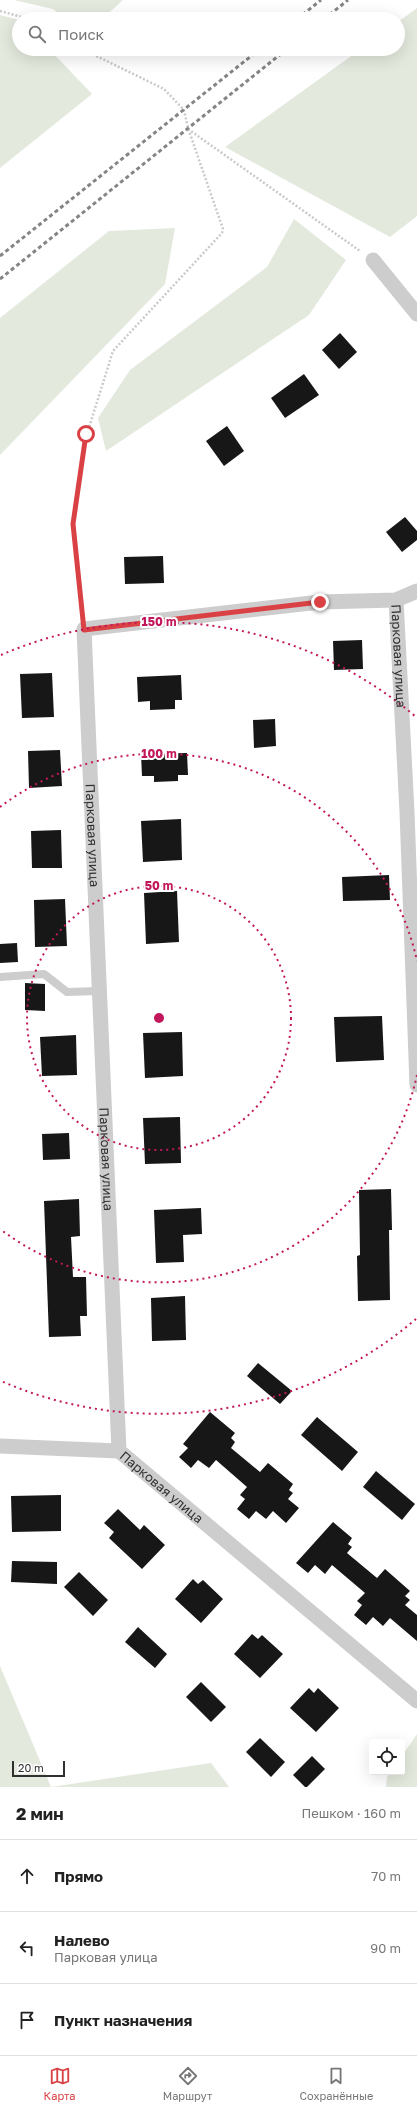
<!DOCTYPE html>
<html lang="ru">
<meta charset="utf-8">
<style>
:root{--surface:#fff;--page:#f6f6f6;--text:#222;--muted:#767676;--line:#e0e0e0;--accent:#d94144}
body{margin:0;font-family:"Golos Text",sans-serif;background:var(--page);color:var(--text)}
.controls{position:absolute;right:12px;bottom:12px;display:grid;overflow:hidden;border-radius:4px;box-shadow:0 4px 16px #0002}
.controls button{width:36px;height:36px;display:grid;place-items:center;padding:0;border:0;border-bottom:1px solid var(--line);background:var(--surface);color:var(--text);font:20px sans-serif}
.scale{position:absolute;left:12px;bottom:10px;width:53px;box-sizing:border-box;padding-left:4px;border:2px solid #303030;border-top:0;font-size:11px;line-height:14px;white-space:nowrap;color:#303030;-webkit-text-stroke:3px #fff;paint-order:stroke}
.stop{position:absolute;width:12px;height:12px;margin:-9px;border:3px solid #d94144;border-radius:50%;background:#fff}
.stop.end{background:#d94144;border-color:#fff;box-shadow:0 1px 4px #0008}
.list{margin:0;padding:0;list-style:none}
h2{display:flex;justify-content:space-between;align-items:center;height:52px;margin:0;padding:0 16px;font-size:17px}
h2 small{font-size:13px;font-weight:400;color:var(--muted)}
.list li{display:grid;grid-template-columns:26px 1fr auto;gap:12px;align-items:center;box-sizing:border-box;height:72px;padding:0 16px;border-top:1px solid var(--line)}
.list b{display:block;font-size:15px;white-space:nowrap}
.list p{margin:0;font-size:13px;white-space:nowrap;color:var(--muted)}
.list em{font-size:13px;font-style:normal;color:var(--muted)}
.icon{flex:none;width:22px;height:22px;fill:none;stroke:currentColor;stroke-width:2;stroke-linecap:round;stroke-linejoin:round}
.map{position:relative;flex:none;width:417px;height:1787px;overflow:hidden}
.search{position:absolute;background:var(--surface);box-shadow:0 4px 16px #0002;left:12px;right:12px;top:12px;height:44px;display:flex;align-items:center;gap:10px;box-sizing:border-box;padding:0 14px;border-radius:22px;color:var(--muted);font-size:15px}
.sheet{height:268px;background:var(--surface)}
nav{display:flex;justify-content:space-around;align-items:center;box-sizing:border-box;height:56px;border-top:1px solid var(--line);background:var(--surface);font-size:11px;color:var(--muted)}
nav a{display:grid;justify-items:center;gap:2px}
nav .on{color:var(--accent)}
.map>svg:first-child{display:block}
</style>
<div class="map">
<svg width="417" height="1787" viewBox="0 0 417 1787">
<rect width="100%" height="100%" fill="#fff"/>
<g fill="#e3e9dd">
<path d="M14,0H123L102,19H66L53,9Z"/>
<path d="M417,8V216L390,237L225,147L361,49H398V22Z"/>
<path d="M0,15L19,20V49H49L92,94L0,168Z"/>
<path d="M294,219L346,260L309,315L106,451L98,418L130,370L267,267Z"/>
<path d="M175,228L165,284L0,455V318L109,231Z"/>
<path d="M0,1666L51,1787L211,1763L229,1787H0Z"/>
<path d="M417,1734V1787H386L387,1777L391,1772H402V1756Z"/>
</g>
<g fill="#171717">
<path d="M340,333L357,352L339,369L322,350Z"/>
<path d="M304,374L319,395L285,418L271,398Z"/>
<path d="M227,426L244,451L224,466L206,441Z"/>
<path d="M405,517L417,531V540L402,552L386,532Z"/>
<path d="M163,556L164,583L125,584L124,557Z"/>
<path d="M362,640L363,669L334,670L333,641Z"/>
<path d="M52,673L54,717L22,718L20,674Z"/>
<path d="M181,675L182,700H175V709L150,710V701L138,702L137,677Z"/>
<path d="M275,719L276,746L254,748L253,720Z"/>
<path d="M60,750L62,786L29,788L28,751Z"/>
<path d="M187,753L188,775H178V781L154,782V776H142L141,754Z"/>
<path d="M181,819L182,860L143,862L141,821Z"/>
<path d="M61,830L62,868H32L31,831Z"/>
<path d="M389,875L390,900L343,901L342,877Z"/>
<path d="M177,891L179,942L146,944L144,893Z"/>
<path d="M65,899L67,946L35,947L34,900Z"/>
<path d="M17,943L18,962L0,963V944Z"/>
<path d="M25,983L45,984V1011L25,1010Z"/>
<path d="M382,1016L384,1060L336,1062L334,1017Z"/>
<path d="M182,1032L183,1076L145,1078L143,1033Z"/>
<path d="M76,1035L77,1075L42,1076L40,1037Z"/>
<path d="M180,1117L181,1163L145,1164L143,1118Z"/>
<path d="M69,1133L70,1159L43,1160L42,1134Z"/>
<path d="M391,1189L392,1230H389L390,1300L358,1301L357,1256L360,1255L359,1190Z"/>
<path d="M79,1199L80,1236L71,1237L73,1277H86L87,1316H80L81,1336L49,1337L44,1201Z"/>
<path d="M201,1208L202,1234L183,1235L184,1262L156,1263L154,1210Z"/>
<path d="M185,1296L186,1340L152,1341L151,1298Z"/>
<path d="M258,1363L292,1391L280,1404L247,1376Z"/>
<path d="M210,1412L235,1433L231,1438L235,1442L231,1448L260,1472L268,1463L293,1484L289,1490L293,1493L288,1499L299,1508L286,1523L273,1511L266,1519L256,1511L249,1519L237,1509L245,1499L240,1495L247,1487L216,1460L209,1468L198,1460L191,1468L179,1457L188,1448L183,1444Z"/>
<path d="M317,1417L358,1452L342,1471L301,1435Z"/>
<path d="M376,1471L415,1504L402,1520L363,1487Z"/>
<path d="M61,1495V1531L12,1532L11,1496Z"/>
<path d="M118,1509L140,1530L144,1525L165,1545L142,1569L109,1538L114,1532L104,1523Z"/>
<path d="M333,1522L352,1538L348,1544L352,1547L347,1553L377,1578L385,1569L410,1591L405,1596L410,1600L405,1605L417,1615V1641L390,1618L383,1626L373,1617L366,1625L354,1615L362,1605L357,1601L365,1593L332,1565L325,1574L315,1565L308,1573L296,1563Z"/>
<path d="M12,1561L57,1562V1584L11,1582Z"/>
<path d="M79,1572L108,1600L93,1616L64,1587Z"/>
<path d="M193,1579L198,1584L203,1580L223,1599L201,1623L175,1599Z"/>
<path d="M138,1627L167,1654L155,1668L125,1642Z"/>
<path d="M252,1634L258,1639L262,1635L283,1654L260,1678L234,1654Z"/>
<path d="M201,1682L226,1707L211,1722L186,1697Z"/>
<path d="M309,1688L314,1693L318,1688L339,1708L316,1732L290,1708Z"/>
<path d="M260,1738L285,1762L271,1777L246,1752Z"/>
<path d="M312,1756L325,1769L307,1787H305L293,1775Z"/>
</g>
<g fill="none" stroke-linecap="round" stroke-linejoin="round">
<g stroke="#cacaca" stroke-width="2.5" stroke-dasharray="2 2" stroke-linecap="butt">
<path d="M0,11L29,19"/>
<path d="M188,129L360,251"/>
<path d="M82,613L73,524L87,434L113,351L222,233L223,229L188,128L184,110L164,89L82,49"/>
</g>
<path stroke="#cdcdcd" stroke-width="8" d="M0,977L44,974L67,992L98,991"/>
<g stroke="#cdcdcd" stroke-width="15">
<path d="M373,260L417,314"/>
<path id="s1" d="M417,591L396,600L320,602L84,629L119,1451L417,1701"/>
<path id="s2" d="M396,600L407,812L417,1085"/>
<path d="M0,1446L119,1451"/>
</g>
<g stroke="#858585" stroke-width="3" stroke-dasharray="4 3" stroke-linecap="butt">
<path d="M297,19L321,0"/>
<path d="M324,19L348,0"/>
<path d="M0,256L260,49"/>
<path d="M0,279L287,49"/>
</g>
</g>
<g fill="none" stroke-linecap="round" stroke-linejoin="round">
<path stroke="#d94144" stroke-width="5" d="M86,434L73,524L84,630L320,602"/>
</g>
<g fill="none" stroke="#c2185b" stroke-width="2" stroke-dasharray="2 4">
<circle cx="159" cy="1018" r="132"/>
<path d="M417 1075A264 264 0 0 1 0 1229M0 807A264 264 0 0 1 417 961"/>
<path d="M416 1319A396 396 0 0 1 1 1381M1 655A396 396 0 0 1 416 717"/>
</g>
<g text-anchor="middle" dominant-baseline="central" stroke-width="4" stroke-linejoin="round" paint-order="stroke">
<g font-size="13" fill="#303030" stroke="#fff">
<text stroke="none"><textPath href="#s2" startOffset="56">Парковая улица</textPath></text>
<text stroke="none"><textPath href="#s1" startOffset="543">Парковая улица</textPath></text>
<text stroke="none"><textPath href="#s1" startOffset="867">Парковая улица</textPath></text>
<text stroke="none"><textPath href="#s1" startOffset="1215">Парковая улица</textPath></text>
</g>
</g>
<circle cx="159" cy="1018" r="6" fill="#c2185b" stroke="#fff" stroke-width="2"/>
<g font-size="12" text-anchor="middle" font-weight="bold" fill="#c2185b" stroke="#fff" stroke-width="4" stroke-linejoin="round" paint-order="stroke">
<text x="159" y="626">150 m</text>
<text x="159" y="758">100 m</text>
<text x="159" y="890">50 m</text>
</g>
</svg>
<div class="controls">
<button><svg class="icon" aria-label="locate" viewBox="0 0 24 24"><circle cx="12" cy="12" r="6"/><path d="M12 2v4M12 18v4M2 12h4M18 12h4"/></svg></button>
</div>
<div class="scale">20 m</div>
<div class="stop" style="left:86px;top:434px"></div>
<div class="stop end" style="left:320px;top:602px"></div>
<div class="search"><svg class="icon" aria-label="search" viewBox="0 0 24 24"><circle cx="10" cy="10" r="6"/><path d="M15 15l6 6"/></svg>Поиск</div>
</div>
<section class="sheet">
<h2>2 мин<small>Пешком · 160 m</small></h2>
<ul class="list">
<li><svg class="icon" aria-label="ahead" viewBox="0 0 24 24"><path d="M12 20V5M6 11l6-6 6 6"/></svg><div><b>Прямо</b></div><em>70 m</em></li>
<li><svg class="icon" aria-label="left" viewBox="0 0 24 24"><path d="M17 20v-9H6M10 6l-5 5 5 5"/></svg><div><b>Налево</b><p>Парковая улица</p></div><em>90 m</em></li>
<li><svg class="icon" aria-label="arrive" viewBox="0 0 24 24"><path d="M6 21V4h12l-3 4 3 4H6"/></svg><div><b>Пункт назначения</b></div></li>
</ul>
</section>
<nav>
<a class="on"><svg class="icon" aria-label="map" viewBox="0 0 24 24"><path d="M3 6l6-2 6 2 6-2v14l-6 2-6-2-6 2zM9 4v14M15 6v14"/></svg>Карта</a>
<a><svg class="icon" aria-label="directions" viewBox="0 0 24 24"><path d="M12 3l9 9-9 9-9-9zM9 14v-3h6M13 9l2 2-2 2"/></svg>Маршрут</a>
<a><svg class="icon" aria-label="saved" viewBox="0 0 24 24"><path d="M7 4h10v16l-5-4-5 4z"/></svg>Сохранённые</a>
</nav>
